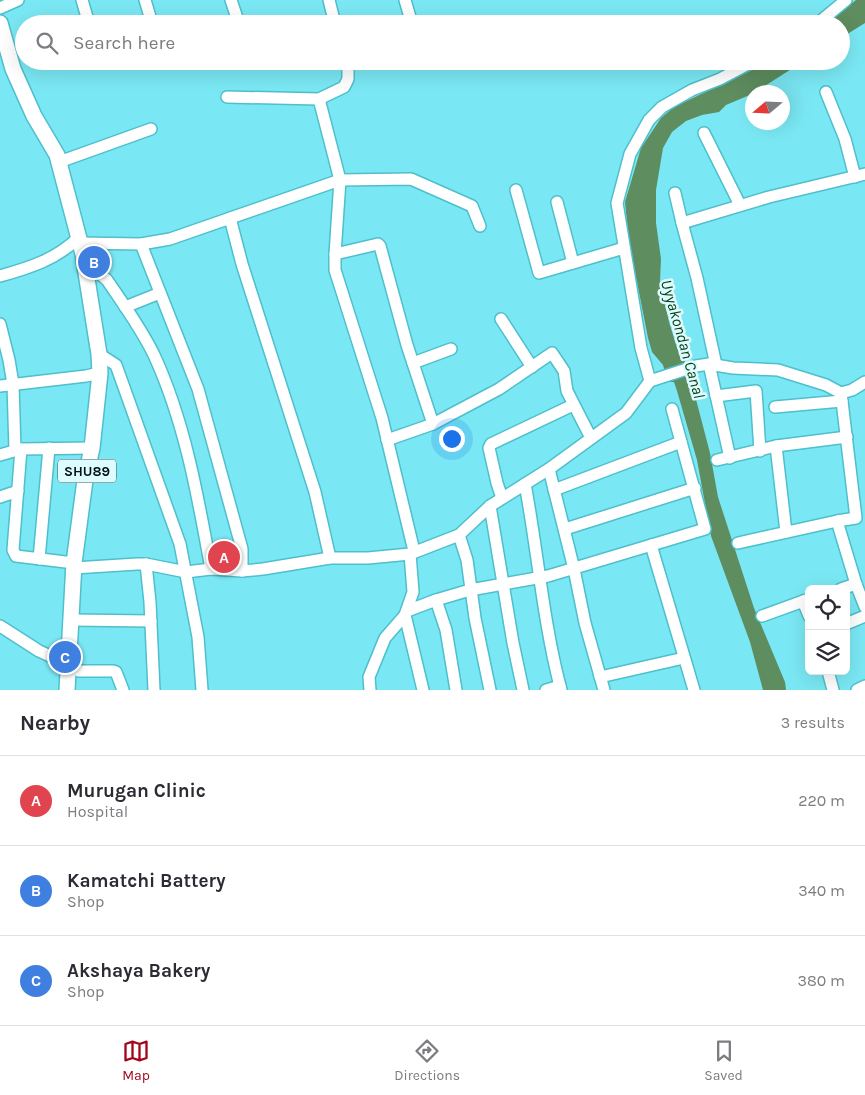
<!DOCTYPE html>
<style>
:root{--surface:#fff;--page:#f7f7f7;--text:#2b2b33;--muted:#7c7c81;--line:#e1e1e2;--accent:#a2061a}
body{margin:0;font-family:Karla,sans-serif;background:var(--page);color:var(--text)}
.controls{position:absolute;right:15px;bottom:15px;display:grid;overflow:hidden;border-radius:8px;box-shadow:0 5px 20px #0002}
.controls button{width:45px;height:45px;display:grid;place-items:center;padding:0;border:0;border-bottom:1px solid var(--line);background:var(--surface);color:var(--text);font:25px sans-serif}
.compass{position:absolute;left:745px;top:85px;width:45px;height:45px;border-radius:50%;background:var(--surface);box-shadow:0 5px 20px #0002;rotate:251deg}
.you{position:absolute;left:451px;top:438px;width:18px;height:18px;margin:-12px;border:4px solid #fff;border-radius:50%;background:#1a73e8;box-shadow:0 0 0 8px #1a73e833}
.badge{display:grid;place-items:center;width:32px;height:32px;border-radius:50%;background:var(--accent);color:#fff;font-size:16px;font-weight:700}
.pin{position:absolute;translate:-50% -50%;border:2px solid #fff;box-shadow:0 1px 5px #0006}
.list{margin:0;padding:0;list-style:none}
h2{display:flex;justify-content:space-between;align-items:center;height:65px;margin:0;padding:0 20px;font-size:21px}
h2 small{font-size:16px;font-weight:400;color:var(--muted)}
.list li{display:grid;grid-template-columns:32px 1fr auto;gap:15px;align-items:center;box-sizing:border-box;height:90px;padding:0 20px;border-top:1px solid var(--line)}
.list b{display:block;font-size:19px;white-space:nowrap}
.list p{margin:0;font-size:16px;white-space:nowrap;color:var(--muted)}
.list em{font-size:16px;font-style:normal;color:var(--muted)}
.icon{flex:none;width:28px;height:28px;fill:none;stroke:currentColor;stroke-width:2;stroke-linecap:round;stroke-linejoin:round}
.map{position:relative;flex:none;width:865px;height:690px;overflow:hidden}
.search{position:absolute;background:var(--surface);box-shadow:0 5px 20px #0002;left:15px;right:15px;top:15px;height:55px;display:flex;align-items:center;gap:12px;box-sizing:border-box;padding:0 18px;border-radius:28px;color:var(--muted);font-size:19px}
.sheet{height:335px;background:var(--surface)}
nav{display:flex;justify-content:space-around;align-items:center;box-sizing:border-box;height:70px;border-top:1px solid var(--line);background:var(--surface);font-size:14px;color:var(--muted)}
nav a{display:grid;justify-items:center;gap:2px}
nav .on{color:var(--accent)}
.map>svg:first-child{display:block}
</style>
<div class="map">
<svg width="865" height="690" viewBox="0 0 865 690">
<rect width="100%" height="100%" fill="#7ae8f4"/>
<g fill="#5e8d5f">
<path d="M856,0H865V23L841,38V24H826Z"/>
<path d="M766,61H804L752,94L726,105L719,112L702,115L686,121L672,132L663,148L656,190V223L661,259L660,282L669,322L677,348L685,362L692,384L710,453L718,497L754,608L785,682L786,690H763L750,642L711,536L697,460L677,391L674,382H668L663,365L652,352L648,338L629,241L625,202L641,148L661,118L674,107L752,70Z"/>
</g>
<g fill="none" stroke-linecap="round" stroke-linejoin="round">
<g stroke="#4ebfcb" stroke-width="14">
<g id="minor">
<path d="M82,0L89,24"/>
<path d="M145,0L151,20"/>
<path d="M231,0L237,18"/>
<path d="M329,0L335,24"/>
<path d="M405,0L412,24"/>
<path d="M0,8L18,0"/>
<path d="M817,24L846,0"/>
<path d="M826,92L845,139L855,177"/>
<path d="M227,97L319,99L344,87L348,79V71L346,61"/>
<path d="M319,99L340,180L411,179L472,206L480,226"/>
<path d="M704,133L740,205"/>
<path d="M59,162L151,129"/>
<path d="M516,190L539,273L624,248"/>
<path d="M675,193L682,223L769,197L865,174"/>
<path d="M557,202L573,263"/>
<path d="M230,218L242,264L315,492L330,558"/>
<path d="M682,223L697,278L716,365"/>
<path d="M80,243L141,244L170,239L340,180L335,254V270L382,418L414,551"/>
<path d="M141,244L198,389L242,549V571"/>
<path d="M335,254L378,244L380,246L407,345L433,424"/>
<path d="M85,267L100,274L107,280C124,305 141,328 154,355C185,422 198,497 211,569"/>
<path d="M0,276C29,268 57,259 78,238"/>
<path d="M125,307L160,293"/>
<path d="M501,319L532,367"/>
<path d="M0,324L9,360L13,384L15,450"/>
<path d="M99,354L116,365L180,544L198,637L202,690"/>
<path d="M413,363L451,349"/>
<path d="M709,364L730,458"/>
<path d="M650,381L641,348L617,203L630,154L649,120L662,107L692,90L720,79L754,61"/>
<path d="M0,386L86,376L100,373"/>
<path d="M841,393L856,518L837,521L856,584L865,607"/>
<path d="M716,396L756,391L760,451"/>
<path d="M775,407L842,401"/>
<path d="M387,440L433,424L499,389L552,353L564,371L567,391L591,438"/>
<path d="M776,446L786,532"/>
<path d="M0,455L21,449"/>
<path d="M717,460L776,446L847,437"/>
<path d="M549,469L574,569L585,623L604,690"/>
<path d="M525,484C538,553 543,622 561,690"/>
<path d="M554,490L681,442"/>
<path d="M0,497L18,491"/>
<path d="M502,498L497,483L489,448L491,444L573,405"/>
<path d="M490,506L513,643L523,690"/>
<path d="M565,529L695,488"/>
<path d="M459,535L467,560L475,618L490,690"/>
<path d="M738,543L837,521"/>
<path d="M651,545L694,690"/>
<path d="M39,559L49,448"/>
<path d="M74,563L16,556L13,550L21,449L92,448"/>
<path d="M146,564L150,602L154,690"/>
<path d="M74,568L137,564H146L186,572L211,569L242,571L263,569L330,558H368L410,554L459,535L490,506L549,469L626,413L650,381L696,366L709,364L733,368L778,370L826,385L841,393L852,390L865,382"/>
<path d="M841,589L856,584"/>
<path d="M436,600L446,630L456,690"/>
<path d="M803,601L809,616"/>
<path d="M407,611L436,600L470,590L548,576L705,529L672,409"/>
<path d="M405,615L423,690"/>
<path d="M762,616L809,599"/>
<path d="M71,620L151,621"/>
<path d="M846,624L865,616"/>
<path d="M0,626L39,651L68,664L79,671H113L116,672L123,690"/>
<path d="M828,671L833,690"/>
<path d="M600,677L684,658"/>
<path d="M370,690L369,677L385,638L405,615L413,592L410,554"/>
<path d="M546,690L560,686"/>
<path d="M857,690L865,686"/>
</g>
</g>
<g stroke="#4ebfcb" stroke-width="18">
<path id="major" d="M0,23L13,69L34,116L57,155L83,254L99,354L100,373L92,448L85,480L74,563L67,690"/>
</g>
<use href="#minor" stroke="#fff" stroke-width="11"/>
<use href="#major" stroke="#fff" stroke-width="15"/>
</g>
<g text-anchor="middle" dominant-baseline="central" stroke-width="5" stroke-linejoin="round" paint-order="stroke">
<rect fill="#defbff" stroke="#43595b" stroke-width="1" x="58" y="459.5" width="58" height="23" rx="4"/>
<g font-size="14" font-weight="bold" fill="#001315">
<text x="87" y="471">SHU89</text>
</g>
<g font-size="16" font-style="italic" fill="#053d0d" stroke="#defbff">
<text transform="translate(683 339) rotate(74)">Uyyakondan Canal</text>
</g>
</g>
</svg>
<div class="controls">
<button><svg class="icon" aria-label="locate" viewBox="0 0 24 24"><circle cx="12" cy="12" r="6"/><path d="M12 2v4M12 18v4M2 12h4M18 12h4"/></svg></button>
<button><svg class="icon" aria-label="layers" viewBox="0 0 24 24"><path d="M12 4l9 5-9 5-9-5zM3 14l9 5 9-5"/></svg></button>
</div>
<svg class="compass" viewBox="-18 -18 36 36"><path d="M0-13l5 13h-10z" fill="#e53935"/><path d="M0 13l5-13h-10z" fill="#7c7c81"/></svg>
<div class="you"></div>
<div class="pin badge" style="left:224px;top:557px;background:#e0444e">A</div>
<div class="pin badge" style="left:94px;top:262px;background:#3f7fe0">B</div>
<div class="pin badge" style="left:65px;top:657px;background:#3f7fe0">C</div>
<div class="search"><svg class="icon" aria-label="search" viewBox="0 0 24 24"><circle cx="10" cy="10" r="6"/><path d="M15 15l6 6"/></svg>Search here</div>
</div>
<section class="sheet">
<h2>Nearby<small>3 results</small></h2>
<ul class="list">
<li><span class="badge" style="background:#e0444e">A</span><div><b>Murugan Clinic</b><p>Hospital</p></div><em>220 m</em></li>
<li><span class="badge" style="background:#3f7fe0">B</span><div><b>Kamatchi Battery</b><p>Shop</p></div><em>340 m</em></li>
<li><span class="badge" style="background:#3f7fe0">C</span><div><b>Akshaya Bakery</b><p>Shop</p></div><em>380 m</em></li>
</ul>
</section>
<nav>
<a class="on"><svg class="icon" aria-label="map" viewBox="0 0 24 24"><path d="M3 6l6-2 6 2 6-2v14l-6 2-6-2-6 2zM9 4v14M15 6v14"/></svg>Map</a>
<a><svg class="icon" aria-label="directions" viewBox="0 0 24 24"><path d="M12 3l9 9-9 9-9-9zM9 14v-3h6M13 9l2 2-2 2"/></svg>Directions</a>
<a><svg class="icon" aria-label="saved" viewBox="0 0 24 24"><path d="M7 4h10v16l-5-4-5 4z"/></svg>Saved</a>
</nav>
